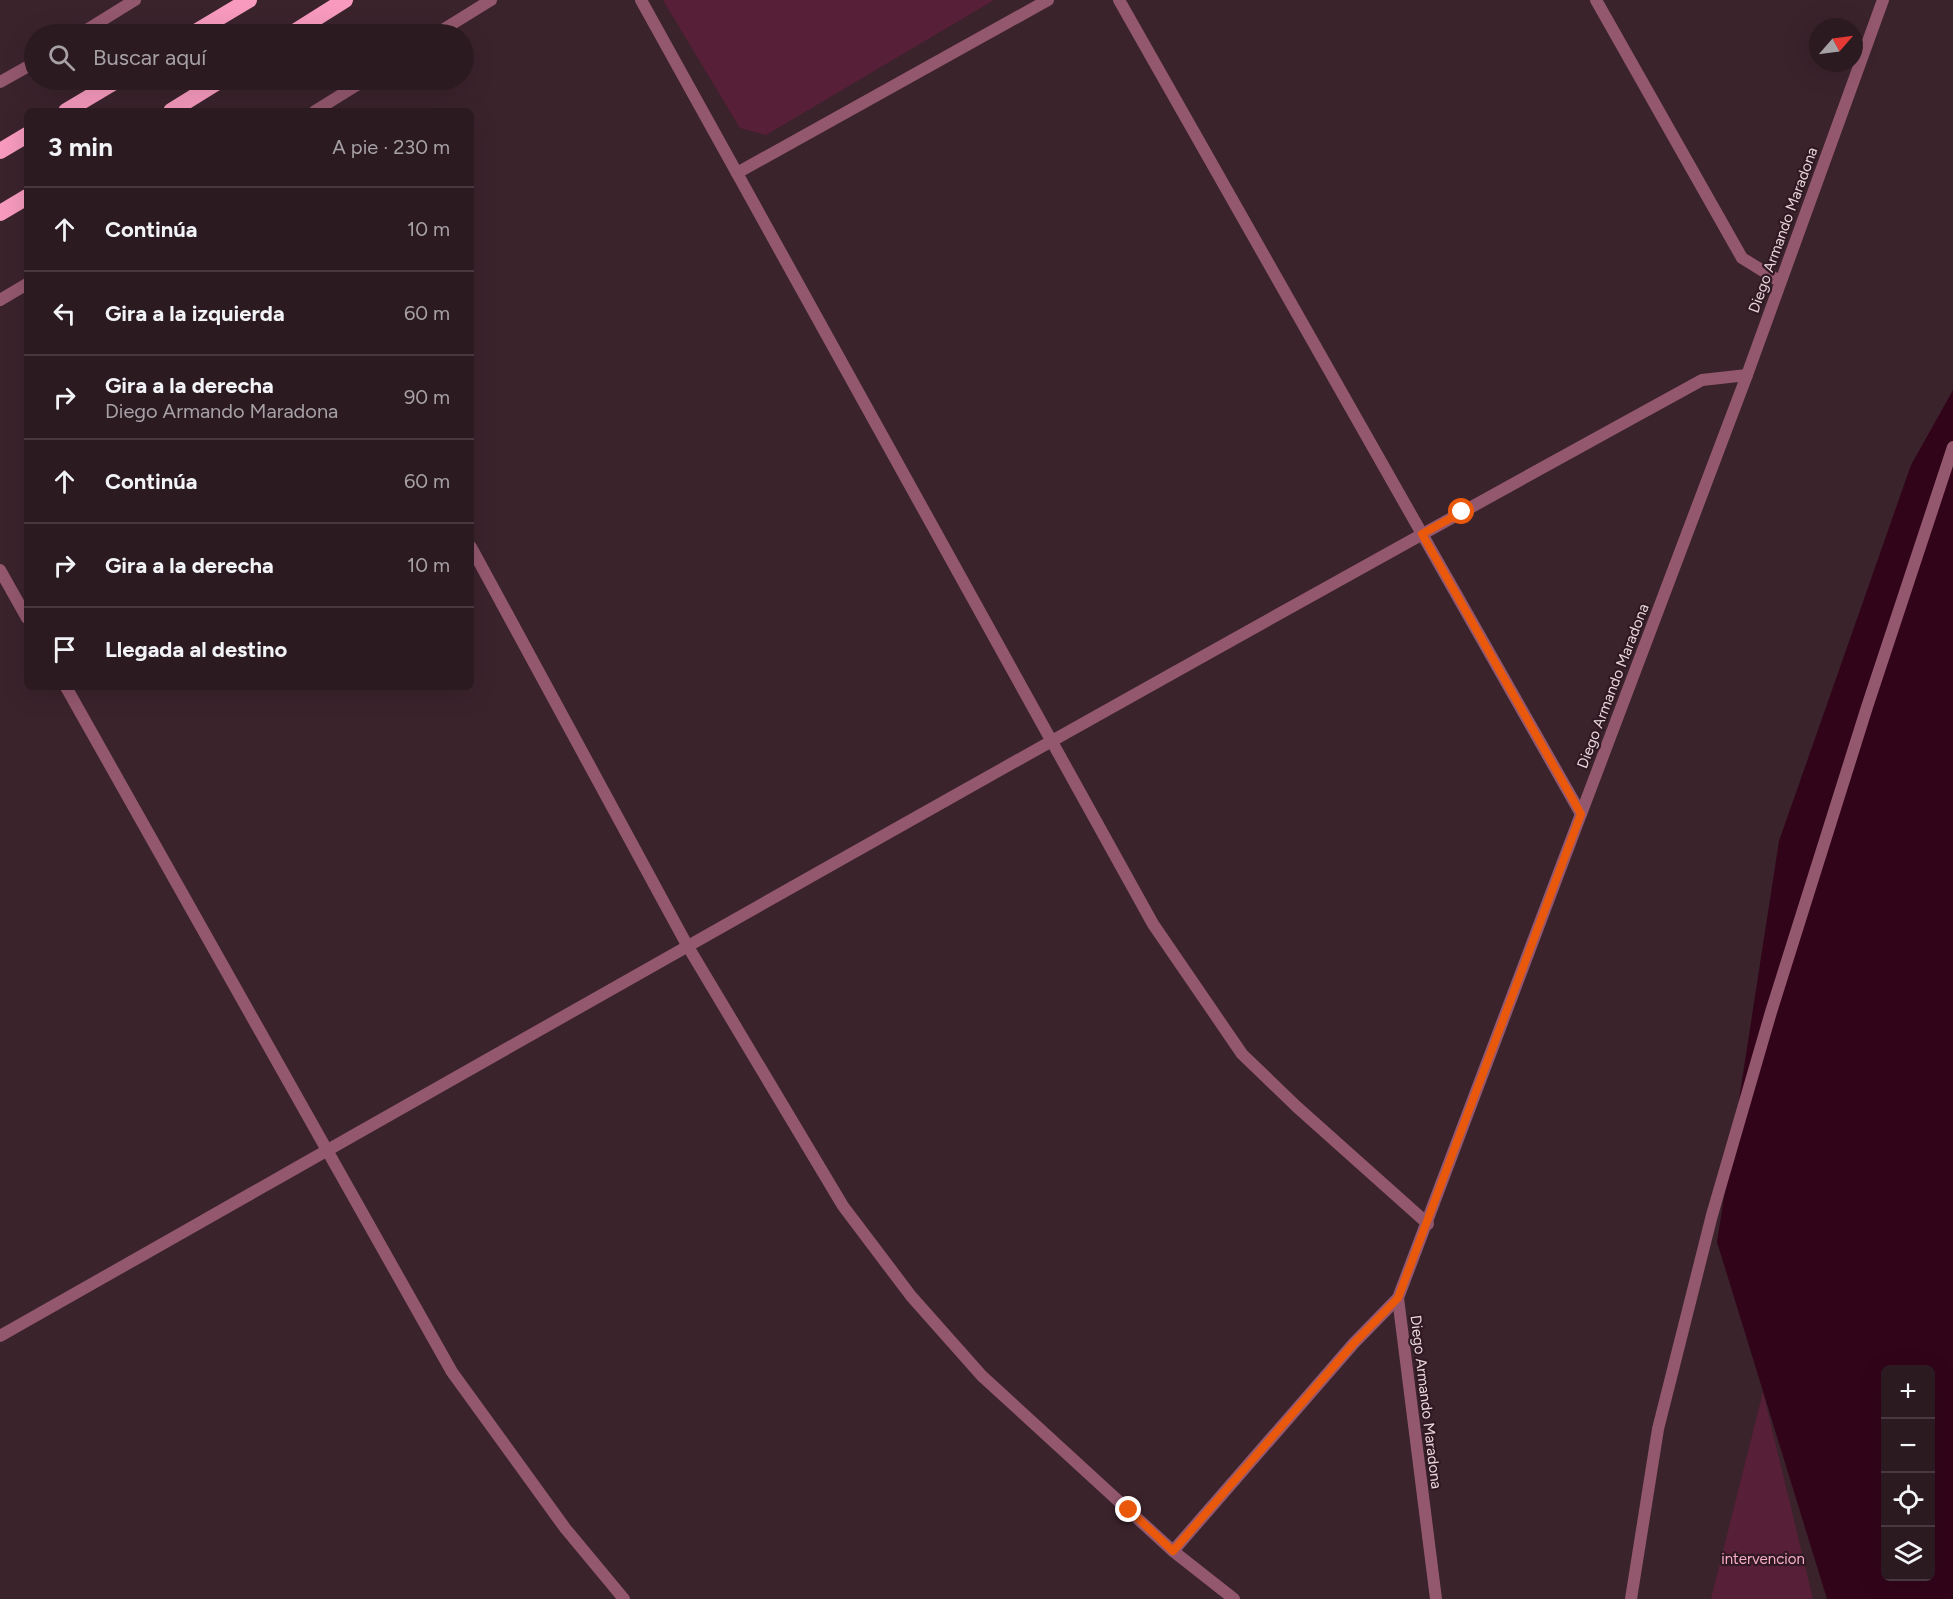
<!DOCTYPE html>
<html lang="es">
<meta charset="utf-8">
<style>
:root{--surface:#2c1a21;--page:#34232a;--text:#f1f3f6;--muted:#a6a1a5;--line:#48383f}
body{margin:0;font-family:Figtree,sans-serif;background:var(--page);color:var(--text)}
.controls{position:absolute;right:18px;bottom:18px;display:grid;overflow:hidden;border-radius:9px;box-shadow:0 6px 24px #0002}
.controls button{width:54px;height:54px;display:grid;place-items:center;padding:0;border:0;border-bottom:2px solid var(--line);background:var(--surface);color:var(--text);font:30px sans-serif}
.compass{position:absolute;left:1809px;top:18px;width:54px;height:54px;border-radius:50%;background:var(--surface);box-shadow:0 6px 24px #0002;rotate:62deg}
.stop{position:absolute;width:18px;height:18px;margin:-14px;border:4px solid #ea580c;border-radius:50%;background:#fff}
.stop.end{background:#ea580c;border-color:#fff;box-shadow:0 2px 6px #0008}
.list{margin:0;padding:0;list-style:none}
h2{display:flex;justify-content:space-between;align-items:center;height:78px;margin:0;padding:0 24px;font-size:26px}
h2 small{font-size:20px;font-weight:400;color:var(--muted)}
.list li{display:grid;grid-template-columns:39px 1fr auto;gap:18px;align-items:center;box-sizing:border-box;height:84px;padding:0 24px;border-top:2px solid var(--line)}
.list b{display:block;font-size:22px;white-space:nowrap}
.list p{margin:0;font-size:20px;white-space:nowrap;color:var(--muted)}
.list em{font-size:20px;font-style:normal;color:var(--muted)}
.icon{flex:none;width:33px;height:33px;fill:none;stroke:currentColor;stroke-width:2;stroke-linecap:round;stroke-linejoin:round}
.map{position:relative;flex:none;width:1953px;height:1599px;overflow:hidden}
.search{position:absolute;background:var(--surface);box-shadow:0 6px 24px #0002;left:24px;top:24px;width:450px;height:66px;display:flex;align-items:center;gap:15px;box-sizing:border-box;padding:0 21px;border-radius:33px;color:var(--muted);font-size:22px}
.panel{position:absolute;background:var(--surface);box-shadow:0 6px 24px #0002;left:24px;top:108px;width:450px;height:582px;border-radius:9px}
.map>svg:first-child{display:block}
</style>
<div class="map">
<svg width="1953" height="1599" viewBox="0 0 1953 1599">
<rect width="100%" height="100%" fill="#3b232c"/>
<g fill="#581f38">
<path d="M663,0H994L766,135L740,128Z"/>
<path d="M1763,1392L1813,1599H1711Z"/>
</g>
<path fill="#32041a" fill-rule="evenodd" d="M1953,390V1599H1827L1717,1242L1779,841L1911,465ZM1886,1370H1930V1576H1886Z"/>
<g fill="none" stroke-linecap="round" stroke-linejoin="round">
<g stroke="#94586e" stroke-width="12">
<path d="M641,0L1153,924L1242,1054L1297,1107L1428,1224"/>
<path d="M1119,0L1581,814"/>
<path d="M1596,0L1742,258L1779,281"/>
<path d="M80,34L135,0"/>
<path d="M436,34L491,0"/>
<path d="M0,82L34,63"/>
<path d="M315,111L365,80"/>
<path d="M737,173L1048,0"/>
<path d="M0,300L27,284"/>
<path d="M471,547L687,945L843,1206L911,1296L982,1376L1173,1551L1234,1599"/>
<path d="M0,570L27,618"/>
<path d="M66,687L452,1372L565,1528L624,1599"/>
<path d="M0,1336C566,1015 1131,693 1702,380L1747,375"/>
<path d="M1173,1551L1354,1343L1398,1298"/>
<path d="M1631,1599L1658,1429L1712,1215L1771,1012L1867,707L1953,447"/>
</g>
<path stroke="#94586e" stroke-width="12" d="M1436,1599L1398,1298L1747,375L1883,0"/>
<g stroke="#f79abe" stroke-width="16">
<path d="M192,34L249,0"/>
<path d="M291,34L345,0"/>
<path d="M66,111L118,80"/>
<path d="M171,111L221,80"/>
<path d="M0,151L27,135"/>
<path d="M0,213L27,197"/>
</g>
</g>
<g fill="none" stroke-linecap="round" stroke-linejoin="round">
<path stroke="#ea580c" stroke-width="8" d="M1129,1510L1173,1551L1354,1343L1398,1298L1581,814L1422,534L1462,512"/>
</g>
<g text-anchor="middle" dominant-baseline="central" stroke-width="4.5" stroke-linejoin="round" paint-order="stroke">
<g font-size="15" fill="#e8d7dc" stroke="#301922">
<text transform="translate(1783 230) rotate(-70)">Diego Armando Maradona</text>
<text transform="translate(1613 686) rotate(-69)">Diego Armando Maradona</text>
<text transform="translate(1426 1402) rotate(83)">Diego Armando Maradona</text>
</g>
<g font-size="15" fill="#faaec9" stroke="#301922">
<text x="1763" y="1559">intervencion</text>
</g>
</g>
</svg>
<div class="controls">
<button>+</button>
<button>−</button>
<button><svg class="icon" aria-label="locate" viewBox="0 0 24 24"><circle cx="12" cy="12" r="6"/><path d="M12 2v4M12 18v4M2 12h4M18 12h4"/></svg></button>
<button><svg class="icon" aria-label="layers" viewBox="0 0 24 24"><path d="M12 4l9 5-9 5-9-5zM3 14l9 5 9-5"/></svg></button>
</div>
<svg class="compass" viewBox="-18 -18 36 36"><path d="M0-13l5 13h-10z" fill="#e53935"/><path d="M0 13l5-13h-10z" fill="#a6a1a5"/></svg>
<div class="stop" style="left:1462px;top:512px"></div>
<div class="stop end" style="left:1129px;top:1510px"></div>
<div class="search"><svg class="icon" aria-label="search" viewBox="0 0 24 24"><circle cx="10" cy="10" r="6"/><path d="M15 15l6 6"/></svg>Buscar aquí</div>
<section class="panel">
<h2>3 min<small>A pie · 230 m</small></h2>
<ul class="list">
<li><svg class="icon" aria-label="ahead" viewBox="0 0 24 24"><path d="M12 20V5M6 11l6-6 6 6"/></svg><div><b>Continúa</b></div><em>10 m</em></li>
<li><svg class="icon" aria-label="left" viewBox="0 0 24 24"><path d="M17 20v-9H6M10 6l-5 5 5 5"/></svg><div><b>Gira a la izquierda</b></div><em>60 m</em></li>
<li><svg class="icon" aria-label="right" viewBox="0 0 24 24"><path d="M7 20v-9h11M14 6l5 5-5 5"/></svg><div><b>Gira a la derecha</b><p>Diego Armando Maradona</p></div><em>90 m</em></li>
<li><svg class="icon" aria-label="ahead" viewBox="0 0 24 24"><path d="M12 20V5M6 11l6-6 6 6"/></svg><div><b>Continúa</b></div><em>60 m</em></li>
<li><svg class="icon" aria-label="right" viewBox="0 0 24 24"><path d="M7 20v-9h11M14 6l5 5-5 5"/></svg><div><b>Gira a la derecha</b></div><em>10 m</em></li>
<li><svg class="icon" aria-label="arrive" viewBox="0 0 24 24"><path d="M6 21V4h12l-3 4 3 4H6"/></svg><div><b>Llegada al destino</b></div></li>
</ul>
</section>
</div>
